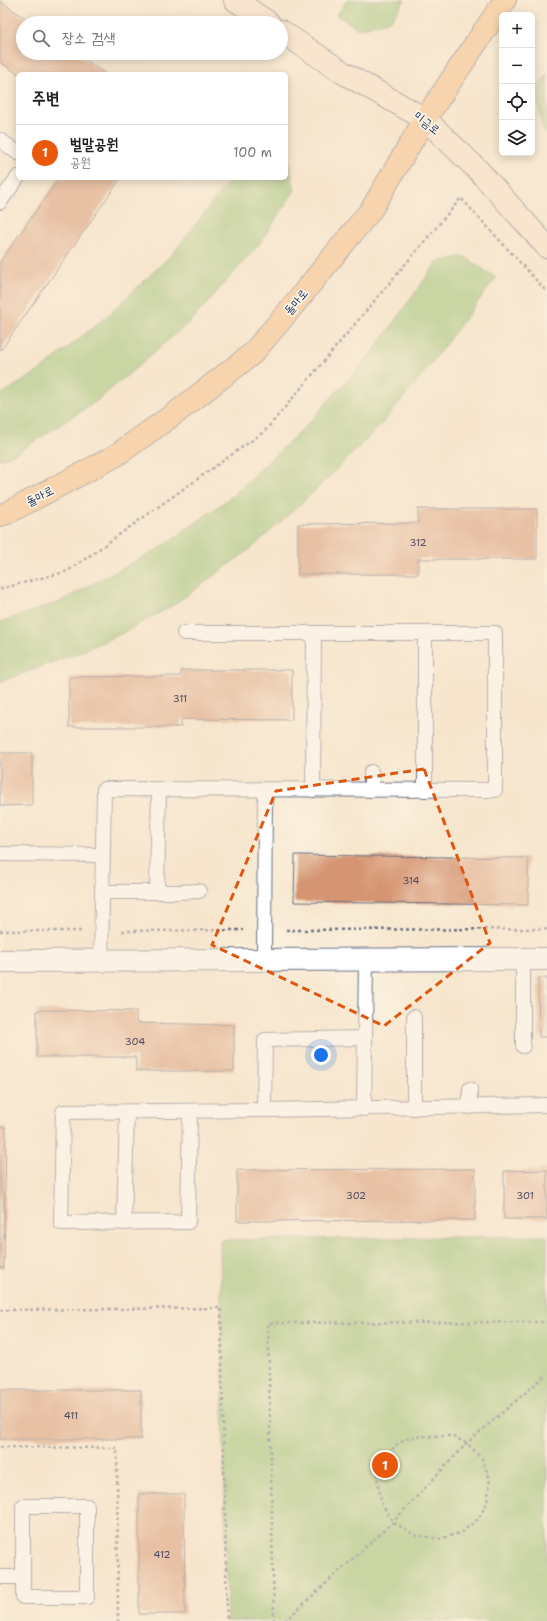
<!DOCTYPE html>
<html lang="ko">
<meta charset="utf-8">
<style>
:root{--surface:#fff;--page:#f6f6f6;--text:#202124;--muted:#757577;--line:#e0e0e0;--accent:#ea580c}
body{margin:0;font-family:"Shantell Sans","Poor Story",sans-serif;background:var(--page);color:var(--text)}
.controls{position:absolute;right:12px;top:12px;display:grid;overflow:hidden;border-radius:6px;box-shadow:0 2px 10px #0003}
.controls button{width:36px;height:36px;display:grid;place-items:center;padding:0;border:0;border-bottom:1px solid var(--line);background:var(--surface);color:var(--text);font:20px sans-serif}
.you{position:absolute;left:321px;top:1055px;width:14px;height:14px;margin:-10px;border:3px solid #fff;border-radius:50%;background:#1a73e8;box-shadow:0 0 0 6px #1a73e833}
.badge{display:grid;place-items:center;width:26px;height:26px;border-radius:50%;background:var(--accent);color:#fff;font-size:13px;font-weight:700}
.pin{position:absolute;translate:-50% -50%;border:2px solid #fff;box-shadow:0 1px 4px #0006}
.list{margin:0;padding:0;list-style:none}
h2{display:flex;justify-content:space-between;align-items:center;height:52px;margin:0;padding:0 16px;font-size:17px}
h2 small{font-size:13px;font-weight:400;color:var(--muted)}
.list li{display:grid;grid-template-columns:26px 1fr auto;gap:12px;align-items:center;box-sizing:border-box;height:56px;padding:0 16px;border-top:1px solid var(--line)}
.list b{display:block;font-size:15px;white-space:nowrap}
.list p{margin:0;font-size:13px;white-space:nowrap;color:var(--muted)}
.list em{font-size:13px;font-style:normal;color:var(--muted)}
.icon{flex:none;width:22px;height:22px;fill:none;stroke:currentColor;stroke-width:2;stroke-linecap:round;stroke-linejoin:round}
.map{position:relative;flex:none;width:547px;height:1621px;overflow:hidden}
.search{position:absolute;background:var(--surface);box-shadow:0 2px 10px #0003;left:16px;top:16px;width:272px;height:44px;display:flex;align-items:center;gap:10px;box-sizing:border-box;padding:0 14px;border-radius:22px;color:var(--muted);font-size:15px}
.panel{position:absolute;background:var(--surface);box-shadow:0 2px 10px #0003;left:16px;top:72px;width:272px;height:108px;border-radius:6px}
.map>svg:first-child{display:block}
</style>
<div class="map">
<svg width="547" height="1621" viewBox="0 0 547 1621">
<rect width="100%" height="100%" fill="#fcf5e5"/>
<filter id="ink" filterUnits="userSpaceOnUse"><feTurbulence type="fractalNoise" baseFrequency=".025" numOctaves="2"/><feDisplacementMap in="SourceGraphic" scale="8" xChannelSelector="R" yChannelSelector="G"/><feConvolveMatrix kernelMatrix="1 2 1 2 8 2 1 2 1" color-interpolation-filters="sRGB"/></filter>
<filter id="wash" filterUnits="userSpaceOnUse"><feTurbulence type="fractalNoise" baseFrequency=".012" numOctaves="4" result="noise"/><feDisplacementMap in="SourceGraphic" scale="16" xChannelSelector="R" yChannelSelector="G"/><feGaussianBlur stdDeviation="0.9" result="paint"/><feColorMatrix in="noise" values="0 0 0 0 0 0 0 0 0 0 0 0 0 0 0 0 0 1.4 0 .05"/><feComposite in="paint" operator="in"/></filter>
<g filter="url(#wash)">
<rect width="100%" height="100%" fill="#f7e6cd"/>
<g fill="#92c271" stroke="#567868">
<path d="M347,0H405L391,20L358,29L337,15Z"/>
<path d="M547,74V134L543,131L536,91Z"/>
<path d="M286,154L295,190L260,243L192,320L98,400L18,452L0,460V395L39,371L111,313L175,251L231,178H286Z"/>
<path d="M464,256L496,278L422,375L381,425L319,487L253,547L175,604L123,633L75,654L0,682V622L57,603L162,547L231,497L307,425L375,349L437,262Z"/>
<path d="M547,1236V1621H227L220,1240Z"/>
</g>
<g id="blocks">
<g fill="#d69572">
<path d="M0,1L32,23H23V53H75L106,74H18L0,62Z"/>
<path d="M59,178H121L1,350L0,349V262Z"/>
<path d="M418,509H537V559H418V574H298V524L418,523Z"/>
<path d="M181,670H292V720L181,719V727H69V677L181,676Z"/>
<path d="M0,753H32V805L0,806Z"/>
<path d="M295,855L528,858V905L294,902Z"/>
<path d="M538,978H547V1037H539Z"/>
<path d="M37,1010L136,1011V1023L234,1025V1071H136V1057H37Z"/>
<path d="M0,1127H6L4,1268H0Z"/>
<path d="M475,1169V1220L237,1221V1170Z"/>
<path d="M547,1170V1219H504V1171Z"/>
<rect x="0" y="1390" width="141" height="49"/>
<path d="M139,1494H184L185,1614H139Z"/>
</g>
</g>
</g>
<g filter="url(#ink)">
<use href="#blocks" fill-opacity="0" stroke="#686f85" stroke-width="1"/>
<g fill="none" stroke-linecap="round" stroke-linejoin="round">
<g stroke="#686f85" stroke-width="16">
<g id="service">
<path d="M0,140L18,153"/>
<path d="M0,202L18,177"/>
<path d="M425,633V790"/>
<path d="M371,772V790"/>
<path d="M313,790L314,633"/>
<path d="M0,854L103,855"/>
<path d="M102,892H178L199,891"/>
<path d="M157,892L159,789"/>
<path d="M523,958V1046"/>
<path d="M264,959L265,790"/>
<path d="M101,960L104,789L495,790V633H184"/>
<path d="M414,1017V1108"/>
<path d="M470,1089V1107"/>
<path d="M364,1109L366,959"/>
<path d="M264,1110L265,1040L365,1038"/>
<path d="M190,1111L188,1222L61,1223L63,1112L264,1110L547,1105"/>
<path d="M124,1223L127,1112"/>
<rect x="23" y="1506" width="64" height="91"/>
<path d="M0,1577H23"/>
</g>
</g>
<g stroke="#686f85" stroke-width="24">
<path id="minor" d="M0,961L547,959"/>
</g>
<g stroke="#686f85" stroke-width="24">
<g id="secondary">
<path d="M235,0L269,23"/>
<path d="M281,31L342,72L425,119L479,171L547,247"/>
</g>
</g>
<g stroke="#686f85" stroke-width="24">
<path id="primary" d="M0,515L7,513L115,456L177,412L252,354L287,313L371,210L425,119L505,0"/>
</g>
<g stroke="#686f85" stroke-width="2.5" stroke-dasharray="3 3" stroke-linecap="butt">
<path d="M0,589L68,571L265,431L461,198L547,292"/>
<path d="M286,930L547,929"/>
<path d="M0,931H81"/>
<path d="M122,931L243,930"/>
<path d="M0,1310L221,1308L227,1621"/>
<path d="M429,1436H451L467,1443L482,1459L490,1479L487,1503L479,1518L462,1532L440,1539L415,1535L393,1522L382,1504L377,1478L385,1457L396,1445L410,1437Z"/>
<path d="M0,1447L117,1448L118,1621"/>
<path d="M274,1621L268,1323L547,1322"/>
<path d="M285,1621L393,1522L467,1443L547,1374"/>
</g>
<use href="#service" stroke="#fff" stroke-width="14"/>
<use href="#minor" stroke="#fff" stroke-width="22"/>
<use href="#secondary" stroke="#fbe5cf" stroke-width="22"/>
<use href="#primary" stroke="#f5bf86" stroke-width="22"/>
</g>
</g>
<path d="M0 0H547V1621H0ZM424,769L490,943L384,1026L212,945L276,791Z" fill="#f7e6cd" fill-opacity=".55" fill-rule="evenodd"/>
<path fill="none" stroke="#de5710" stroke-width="3" stroke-dasharray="8 5" stroke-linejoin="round" d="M424,769L490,943L384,1026L212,945L276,791Z"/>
<g text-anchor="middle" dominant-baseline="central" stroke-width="3.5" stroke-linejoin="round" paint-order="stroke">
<g font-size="10" fill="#4a4863">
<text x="418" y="542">312</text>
<text x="180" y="698">311</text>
<text x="411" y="880">314</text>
<text x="135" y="1041">304</text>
<text x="356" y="1195">302</text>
<text x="525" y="1195">301</text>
<text x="71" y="1415">411</text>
<text x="162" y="1554">412</text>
</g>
<g font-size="12" fill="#1b2f5e" stroke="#fcf5e5">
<text transform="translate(427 123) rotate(38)">미금로</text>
<text transform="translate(296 302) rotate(-51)">돌마로</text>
<text transform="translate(40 496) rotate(-27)">돌마로</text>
</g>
</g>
</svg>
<div class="controls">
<button>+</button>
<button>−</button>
<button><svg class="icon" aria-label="locate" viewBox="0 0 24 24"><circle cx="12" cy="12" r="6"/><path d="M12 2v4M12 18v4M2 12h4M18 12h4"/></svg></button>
<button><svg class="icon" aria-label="layers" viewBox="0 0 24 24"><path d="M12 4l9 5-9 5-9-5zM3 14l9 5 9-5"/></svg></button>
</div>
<div class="you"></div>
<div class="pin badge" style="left:385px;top:1465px">1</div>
<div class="search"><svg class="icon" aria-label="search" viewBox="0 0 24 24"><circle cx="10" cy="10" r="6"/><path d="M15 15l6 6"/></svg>장소 검색</div>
<section class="panel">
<h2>주변<small></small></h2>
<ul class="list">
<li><span class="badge">1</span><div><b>벌말공원</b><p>공원</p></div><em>100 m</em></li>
</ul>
</section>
</div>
